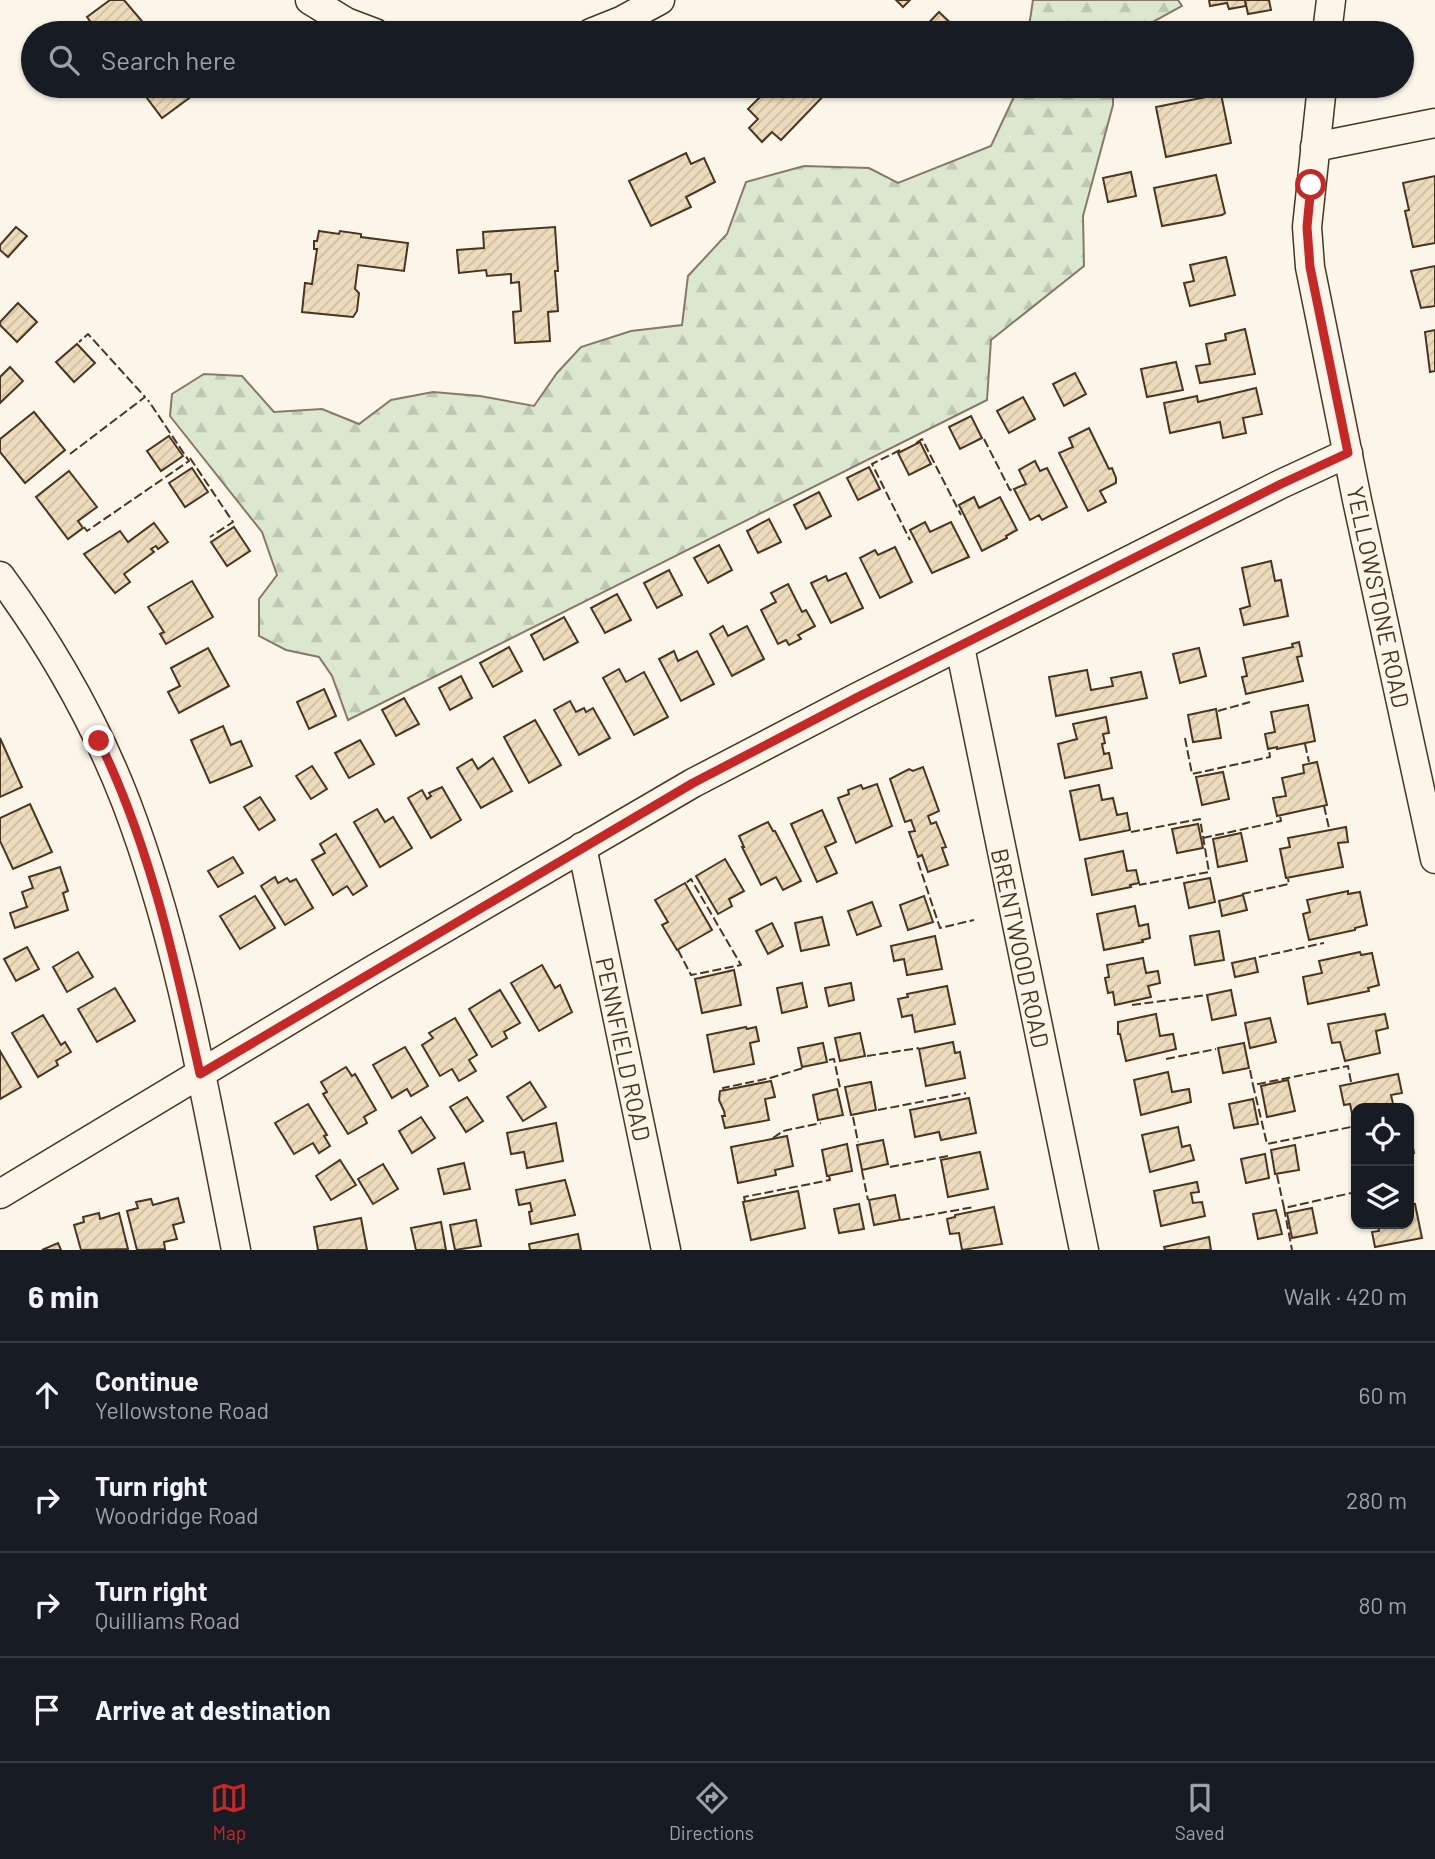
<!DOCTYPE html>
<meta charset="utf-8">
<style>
:root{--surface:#171b24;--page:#242831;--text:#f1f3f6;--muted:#9ea1a6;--line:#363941;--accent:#c62828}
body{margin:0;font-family:Barlow,sans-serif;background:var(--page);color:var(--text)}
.controls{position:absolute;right:21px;bottom:21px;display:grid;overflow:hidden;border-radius:14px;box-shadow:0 2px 5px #0004}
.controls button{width:63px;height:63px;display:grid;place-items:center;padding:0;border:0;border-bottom:2px solid var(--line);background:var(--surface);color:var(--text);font:35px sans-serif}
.stop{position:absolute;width:21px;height:21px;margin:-16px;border:5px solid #c62828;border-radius:50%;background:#fff}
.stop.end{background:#c62828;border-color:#fff;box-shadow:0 2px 7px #0008}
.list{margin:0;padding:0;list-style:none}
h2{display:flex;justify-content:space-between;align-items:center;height:91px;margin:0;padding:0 28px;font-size:30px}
h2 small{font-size:23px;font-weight:400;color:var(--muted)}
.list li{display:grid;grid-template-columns:46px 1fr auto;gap:21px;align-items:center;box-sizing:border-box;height:105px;padding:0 28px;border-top:2px solid var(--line)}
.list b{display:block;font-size:26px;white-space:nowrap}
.list p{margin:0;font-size:23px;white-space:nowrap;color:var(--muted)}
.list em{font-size:23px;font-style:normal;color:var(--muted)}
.icon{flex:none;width:38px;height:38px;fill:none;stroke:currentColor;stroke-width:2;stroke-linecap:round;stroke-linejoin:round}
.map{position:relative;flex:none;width:1435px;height:1250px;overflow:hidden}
.search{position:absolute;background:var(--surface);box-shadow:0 2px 5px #0004;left:21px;right:21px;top:21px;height:77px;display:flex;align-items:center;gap:18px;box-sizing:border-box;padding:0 24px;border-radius:38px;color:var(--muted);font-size:26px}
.sheet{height:511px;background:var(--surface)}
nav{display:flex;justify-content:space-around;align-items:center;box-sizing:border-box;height:98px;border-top:2px solid var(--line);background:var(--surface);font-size:19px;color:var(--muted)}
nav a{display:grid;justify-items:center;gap:4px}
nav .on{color:var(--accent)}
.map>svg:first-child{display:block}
</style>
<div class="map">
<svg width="1435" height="1250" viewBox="0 0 1435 1250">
<defs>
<pattern id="forest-firs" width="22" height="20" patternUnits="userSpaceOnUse" patternTransform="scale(1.75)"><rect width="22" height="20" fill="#dce7d0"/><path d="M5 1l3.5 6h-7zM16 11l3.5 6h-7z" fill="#bec7b2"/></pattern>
<pattern id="building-hatch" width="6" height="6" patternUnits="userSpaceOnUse" patternTransform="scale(1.75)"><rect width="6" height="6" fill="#ecdcbc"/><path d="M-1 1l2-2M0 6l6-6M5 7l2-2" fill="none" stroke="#ccbda1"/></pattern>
</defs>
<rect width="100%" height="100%" fill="#fbf6e9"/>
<g fill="url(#forest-firs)" stroke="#887966" stroke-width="2">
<path d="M1033,0H1178L1182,6L1133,33H1028Z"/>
<path d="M1019,86H1113V105L1083,216L1084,266L991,340L987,400L348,720L332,676L319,657L286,650L259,636V599L277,575L262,532L170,416L172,394L204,374L242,376L274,412L322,409L359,424L391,400L433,392L480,396L534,406L557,373L581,347L631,331L682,325L688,276L727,234L746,182L804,166L869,168L898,183L991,146Z"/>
</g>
<g fill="url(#building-hatch)" stroke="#4a3520" stroke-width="2">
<path d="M110,0H124L152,33H99L87,17Z"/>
<path d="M896,0H910L903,7Z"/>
<path d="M1209,0H1245L1246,6L1229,9L1227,3L1210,6Z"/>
<path d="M1245,0H1269L1271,10L1248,14Z"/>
<path d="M939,12L961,33H919Z"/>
<path d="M1235,25L1236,33H1195Z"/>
<path d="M138,86H185L192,96L162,118Z"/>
<path d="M771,86H833L781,140L772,132L762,142L749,128L758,119L748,109Z"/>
<path d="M1221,94L1231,143L1166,157L1156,107Z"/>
<path d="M686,153L691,164L704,158L715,182L686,197L691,207L651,226L629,181Z"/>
<path d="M1131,172L1136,196L1108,202L1103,178Z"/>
<path d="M1216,175L1225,213L1222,215L1162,226L1154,188Z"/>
<path d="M1435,176V243L1413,247L1405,211L1409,210L1403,183Z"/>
<path d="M16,227L27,236L8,257L0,250V245Z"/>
<path d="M555,227L558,271H555L558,311L548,312L550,341L515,343L513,312L521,311L519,282L511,283V274L487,276L486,270L459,273L457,250L484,248L483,232Z"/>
<path d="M319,231L339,234L340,231L361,234V237L408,243L404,271L358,265L355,289L359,293L357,311L353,317L302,312L305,283L312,284L317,249H314V241H317Z"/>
<path d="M1226,257L1235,295L1190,306L1184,283L1194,281L1190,265Z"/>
<path d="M1435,266V306L1421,308L1411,271Z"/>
<path d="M18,303L37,322L17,342L0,325V322Z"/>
<path d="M1245,329L1255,374L1200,383L1196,366L1210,364L1206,344L1226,340L1225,334Z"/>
<path d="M1435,330V371L1430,372L1425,332Z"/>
<path d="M77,344L95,363L74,382L56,362Z"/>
<path d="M1176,362L1183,390L1147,397L1141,369Z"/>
<path d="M10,367L23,381L0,403V377Z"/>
<path d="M1075,373L1086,394L1064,406L1053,384Z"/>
<path d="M1256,388L1262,414L1243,418L1246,433L1223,438L1220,422L1170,433L1164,403L1197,396L1198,402Z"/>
<path d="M1023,397L1035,419L1009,433L997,411Z"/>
<path d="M34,412L65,450L25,483L0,452V439Z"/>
<path d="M971,416L982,438L960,449L949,427Z"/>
<path d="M1089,428L1109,469L1112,468L1116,478V483L1100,491L1106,502L1088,511L1059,453L1073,447L1069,438Z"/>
<path d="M169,436L183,456L161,471L147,451Z"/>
<path d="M920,442L931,464L909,475L898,453Z"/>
<path d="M1035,461L1040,471L1047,468L1067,507L1042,520L1039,515L1030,520L1014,489L1026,484L1019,470Z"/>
<path d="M869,467L880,489L858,500L847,478Z"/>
<path d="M192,468L208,492L185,507L169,483Z"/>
<path d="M69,471L97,507L78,521L83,528L68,539L36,497Z"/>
<path d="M819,492L831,516L806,529L794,505Z"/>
<path d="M974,497L979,508L1000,497L1017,530L1006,536L1007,538L982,551L959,505Z"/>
<path d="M769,519L781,542L758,553L747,531Z"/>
<path d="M925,522L930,532L951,522L969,557L932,573L910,530Z"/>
<path d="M154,523L168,542L158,549L156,546L151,549L154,552L124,574L130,582L115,593L84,554L120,531L128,542Z"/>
<path d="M234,527L250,551L227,566L211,542Z"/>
<path d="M719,545L732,570L708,583L694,558Z"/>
<path d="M895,547L912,582L880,598L860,558L875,550L878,555Z"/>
<path d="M1271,561L1275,581L1281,580L1288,616L1244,625L1240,609L1250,606L1242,568Z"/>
<path d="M669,570L682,595L657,608L644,583Z"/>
<path d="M846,573L863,608L831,623L811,583L826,576L828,581Z"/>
<path d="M192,581L213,617L166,644L160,634L164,632L148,607Z"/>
<path d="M788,584L802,612L806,610L815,626L798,635L801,639L789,645L786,640L778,644L761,610L776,602L771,593Z"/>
<path d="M617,594L631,620L605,633L591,608Z"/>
<path d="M564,617L578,642L544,660L531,635Z"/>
<path d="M723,626L728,636L747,626L764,659L732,676L710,634Z"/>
<path d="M1299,642L1302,656L1297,657L1303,681L1246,694L1242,677L1247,676L1243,658L1293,647L1292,644Z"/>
<path d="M509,647L522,671L493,687L480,663Z"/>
<path d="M208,648L229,686L179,713L168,692L180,686L171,668Z"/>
<path d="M1199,648L1206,676L1180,683L1173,654Z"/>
<path d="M674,651L678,661L697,651L714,684L681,701L659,659Z"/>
<path d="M619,669L626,682L644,672L668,717L634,735L603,678Z"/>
<path d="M1087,670L1091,690L1113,686L1111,678L1141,672L1147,698L1056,716L1049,677Z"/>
<path d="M461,676L472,698L450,710L439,688Z"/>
<path d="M324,689L336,716L309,729L297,702Z"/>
<path d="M404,698L419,724L396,736L382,710Z"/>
<path d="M570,701L576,712L584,708L586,712L593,708L610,738L579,755L554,710Z"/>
<path d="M1308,705L1315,741L1277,749V747L1268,749L1265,734L1275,732L1271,712Z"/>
<path d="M1216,709L1221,738L1193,742L1188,715Z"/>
<path d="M1106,717L1109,733L1103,734L1105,743L1102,744L1104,754L1109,753L1112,768L1065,778L1058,744L1077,739L1073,724Z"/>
<path d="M535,720L561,765L529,783L504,737Z"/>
<path d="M223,726L231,745L241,741L252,766L210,783L191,740Z"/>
<path d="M0,738L22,787L0,797Z"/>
<path d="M360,740L374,764L349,778L335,753Z"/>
<path d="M493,758L512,791L481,808L457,768L472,759L478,769Z"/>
<path d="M1317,762L1327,805L1277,816L1273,798L1286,796L1282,778L1304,773L1303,765Z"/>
<path d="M312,766L327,789L311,799L296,776Z"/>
<path d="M923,767L939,811L928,816L931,824L936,822L946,847L942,848L948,865L928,872L922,855L918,857L909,832L915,831L911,820L905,822L890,779L909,769L913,771Z"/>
<path d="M1223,772L1229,799L1202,805L1196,777Z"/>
<path d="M877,784L892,826L856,843L838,798L849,794L848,790L861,785L863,789Z"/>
<path d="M1099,785L1102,800L1113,798L1117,815L1127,813L1130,830L1080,840L1070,791Z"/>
<path d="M442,787L461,820L431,838L408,798L422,790L427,799L431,796L429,793Z"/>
<path d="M260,797L275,820L259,830L244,807Z"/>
<path d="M30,804L52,852L13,869L0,841V818Z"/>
<path d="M377,809L385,822L393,817L412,848L380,867L354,822Z"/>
<path d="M822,810L836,842L825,847L837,873L817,882L791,824Z"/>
<path d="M768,822L773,831H775L801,881L783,890L776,877L761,885L742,847H744L739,836Z"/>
<path d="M1198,824L1203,848L1177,853L1172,829Z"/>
<path d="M1346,827L1348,842L1338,843L1343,867L1286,878L1280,849L1290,847L1288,838Z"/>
<path d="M1241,833L1247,861L1218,867L1213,839Z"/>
<path d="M336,834L367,886L353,895L347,886L333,895L312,860L325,853L320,844Z"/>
<path d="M1123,851L1127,871L1136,870L1139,883L1130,885L1131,887L1092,895L1085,859Z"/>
<path d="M233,857L243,873L218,887L208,871Z"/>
<path d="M725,859L744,891L729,899L732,906L718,914L696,876Z"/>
<path d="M60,867L68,891L63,893L68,910L15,928L10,913L27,907L22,892L33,888L29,877Z"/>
<path d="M275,877L278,883L287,878L290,882L296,879L313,908L285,925L261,886Z"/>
<path d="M1210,878L1215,902L1189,908L1184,883Z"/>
<path d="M685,883L712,930L677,950L662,925L668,922L655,900Z"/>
<path d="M1348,891V894L1360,892L1367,925L1355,928V930L1309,940L1303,914L1310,912L1307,900Z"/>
<path d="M1243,895L1247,910L1222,916L1219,901Z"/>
<path d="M255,896L275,928L240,949L220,916Z"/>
<path d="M924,896L933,922L908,930L900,905Z"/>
<path d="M872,902L881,926L857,935L848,911Z"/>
<path d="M1135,906L1139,926L1148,924L1150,938L1142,940L1143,942L1104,950L1097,914Z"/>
<path d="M822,917L829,945L801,951L795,923Z"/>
<path d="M772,923L783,946L768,954L756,931Z"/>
<path d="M1219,931L1224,960L1195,965L1190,936Z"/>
<path d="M935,936L942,969L907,975L904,959L894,961L891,946Z"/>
<path d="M27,947L39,969L16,981L4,959Z"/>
<path d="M78,952L93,977L67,992L53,967Z"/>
<path d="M1360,952L1361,955L1372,953L1379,985L1368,988L1369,991L1308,1004L1303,977L1322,973L1319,961Z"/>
<path d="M1143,958L1146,973L1158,971L1160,983L1148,986L1151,997L1115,1005L1113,992L1108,993L1105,978L1109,977L1107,965Z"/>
<path d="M1255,958L1258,972L1235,977L1232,963Z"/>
<path d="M542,965L555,988L560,985L572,1012L539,1031L511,983Z"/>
<path d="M734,970L741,1005L702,1013L695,979Z"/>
<path d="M802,983L807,1007L782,1013L777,988Z"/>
<path d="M851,983L854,1000L829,1006L825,988Z"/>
<path d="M947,986L955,1024L915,1032L912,1015L902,1017L898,999L908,997L907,994Z"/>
<path d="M115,988L135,1021L97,1042L78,1009Z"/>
<path d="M500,990L520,1023L504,1032L507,1038L492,1047L469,1009Z"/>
<path d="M1231,990L1236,1015L1212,1020L1207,995Z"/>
<path d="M1156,1014L1160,1036L1173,1034L1176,1049L1126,1061L1120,1034H1118V1022Z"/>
<path d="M1385,1014L1388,1028L1376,1031L1380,1053L1345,1061L1340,1042L1332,1043L1328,1024Z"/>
<path d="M43,1015L61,1045L65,1042L71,1052L56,1061L58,1065L38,1077L12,1033Z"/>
<path d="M455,1018L477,1055L469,1060L476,1071L459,1081L452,1069L440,1076L422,1045L433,1038L429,1033Z"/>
<path d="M1270,1018L1276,1042L1250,1048L1245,1023Z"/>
<path d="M746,1027L747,1029L756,1027L759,1041L750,1043L754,1064L714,1072L707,1035Z"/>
<path d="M860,1033L865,1056L840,1061L835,1038Z"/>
<path d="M953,1042L955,1053L960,1052L965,1078L926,1086L919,1049Z"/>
<path d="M823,1043L827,1062L802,1067L798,1048Z"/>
<path d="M1244,1043L1249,1068L1223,1073L1218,1048Z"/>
<path d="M405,1047L428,1086L411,1096L407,1089L392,1098L373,1065Z"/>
<path d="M0,1051L21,1087L0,1099Z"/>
<path d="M346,1067L352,1076L355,1074L376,1110L364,1117L367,1123L348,1134L323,1094L327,1092L321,1082Z"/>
<path d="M1168,1072L1172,1092L1189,1089L1191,1102L1141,1115L1134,1080Z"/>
<path d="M1398,1074L1402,1093L1391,1095L1394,1108H1356V1123H1354L1350,1104L1344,1105L1340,1086Z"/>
<path d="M1288,1080L1295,1111L1267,1117L1261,1086Z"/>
<path d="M771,1081L775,1097L765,1099L769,1120L725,1128L722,1116H725L724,1111L719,1100L720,1091Z"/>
<path d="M530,1082L546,1107L523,1121L507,1097Z"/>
<path d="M871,1082L876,1110L851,1115L845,1087Z"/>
<path d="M837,1089L843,1115L818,1120L813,1095Z"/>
<path d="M467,1097L483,1121L466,1132L450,1107Z"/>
<path d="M969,1098L976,1133L941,1140L939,1132L915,1137L910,1110Z"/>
<path d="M1253,1099L1258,1124L1234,1128L1229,1104Z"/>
<path d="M308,1104L327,1135L324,1136L330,1146L319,1153L313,1143L294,1154L275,1123Z"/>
<path d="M421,1117L435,1138L412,1153L399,1131Z"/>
<path d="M556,1123L563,1161L527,1168L524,1152L511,1154L507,1133Z"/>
<path d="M1178,1127L1182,1147L1190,1145L1194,1160L1150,1172L1142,1135Z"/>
<path d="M787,1136L793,1166L775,1170L776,1175L738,1183L731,1147Z"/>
<path d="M1409,1138H1411L1414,1153L1409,1154Z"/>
<path d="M883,1140L888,1164L862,1170L857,1145Z"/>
<path d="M847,1144L852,1171L827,1176L822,1150Z"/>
<path d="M1295,1145L1299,1170L1275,1174L1271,1150Z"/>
<path d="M980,1152L988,1189L948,1197L941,1160Z"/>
<path d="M1265,1154L1269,1178L1246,1183L1241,1159Z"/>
<path d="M340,1160L356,1185L331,1200L316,1176Z"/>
<path d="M464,1163L470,1189L444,1194L438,1169Z"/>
<path d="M383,1164L398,1189L373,1204L358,1179Z"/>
<path d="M565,1180L575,1215L531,1224L529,1212L532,1211L530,1203L519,1205L516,1190Z"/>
<path d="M1197,1182L1199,1192L1191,1193L1193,1203L1202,1202L1205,1216L1161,1226L1154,1191Z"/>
<path d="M798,1191L805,1228L751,1240L743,1202Z"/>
<path d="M895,1195L900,1220L874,1225L869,1200Z"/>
<path d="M178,1198L184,1222L173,1225L177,1239L164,1242L165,1249L137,1250L127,1211L138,1208L136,1202L151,1199L153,1205Z"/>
<path d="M859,1204L864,1229L839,1233L834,1209Z"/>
<path d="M1415,1204L1422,1238L1375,1247L1372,1232L1379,1231L1378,1224H1409V1205Z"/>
<path d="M994,1207L1002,1244L962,1250L959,1233L950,1234L947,1219L955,1217V1215Z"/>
<path d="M1312,1208L1317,1233L1292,1238L1287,1213Z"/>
<path d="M1276,1210L1282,1234L1258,1239L1253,1214Z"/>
<path d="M99,1213L100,1219L119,1213L128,1249L81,1250L74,1225L84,1222L83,1217Z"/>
<path d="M361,1218L367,1250H318L314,1227Z"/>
<path d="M476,1220L481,1246L455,1250L450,1225Z"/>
<path d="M441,1222L446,1250H416L411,1228Z"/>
<path d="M578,1234L581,1250H530L529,1244Z"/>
<path d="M1209,1237L1211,1250H1165L1164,1247Z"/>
<path d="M58,1243L61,1250H42Z"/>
</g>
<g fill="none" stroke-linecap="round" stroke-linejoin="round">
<g stroke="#4a3520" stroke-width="31">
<g id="minor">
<path d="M310,0L346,22L375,33"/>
<path d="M591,33L621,21L660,0"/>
<path d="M1327,33L1331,0"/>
<path d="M1322,86L1307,227L1310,267L1357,500L1435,859"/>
<path d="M1315,147L1435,123"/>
<path d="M0,576C51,645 95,722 126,802C181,946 206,1100 236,1250"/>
<path d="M960,647L1084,1250"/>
<path d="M582,847L666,1250"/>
<path d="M0,1194L371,971L693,783L856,698L1281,484L1348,453"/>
</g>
</g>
<use href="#minor" stroke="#fbf6e9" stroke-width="28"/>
<g stroke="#4a3520" stroke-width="2" stroke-dasharray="9 3.5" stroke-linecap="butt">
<path d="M984,439L1010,490L1014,489"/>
<path d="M916,443L922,439L961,515"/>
<path d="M900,450L872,464L910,540"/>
<path d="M70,454L145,397L88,334L79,342"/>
<path d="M190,458L233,522L210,537"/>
<path d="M84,527L87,531L189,461L148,400"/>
<path d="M1218,711L1250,702"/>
<path d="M1185,738L1192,774L1270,757L1269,750"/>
<path d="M1305,744L1309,762"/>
<path d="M1324,806L1329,828"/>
<path d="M1131,832L1200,819L1209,872L1139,885"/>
<path d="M1203,838L1281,821L1280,816"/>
<path d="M918,862L940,928L974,920"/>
<path d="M1242,894L1289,884L1288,879"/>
<path d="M678,950L691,975L741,965L691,879L686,883"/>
<path d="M1259,957L1324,943"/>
<path d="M1132,1005L1207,995"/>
<path d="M867,1056L919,1048"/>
<path d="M1166,1059L1216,1049"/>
<path d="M829,1060L834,1059L840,1088"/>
<path d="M1250,1070L1253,1085"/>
<path d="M1351,1082L1348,1066L1253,1085L1267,1144L1356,1126"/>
<path d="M724,1090L723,1088L770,1078L803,1068"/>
<path d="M878,1110L966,1093"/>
<path d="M853,1117L858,1142"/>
<path d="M773,1138L783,1131L821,1123"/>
<path d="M890,1167L948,1156"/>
<path d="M862,1171L868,1200"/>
<path d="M1277,1175L1284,1208L1356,1192"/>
<path d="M745,1201L744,1197L830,1180L829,1176"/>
<path d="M1284,1208L1292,1250"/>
<path d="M901,1220L974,1207"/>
</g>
</g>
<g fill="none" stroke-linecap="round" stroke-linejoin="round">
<path stroke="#c62828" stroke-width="9" d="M99,741C150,845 175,961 200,1074L693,783L856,698L1281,484L1348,453L1310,267L1307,227L1311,185"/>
</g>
<g text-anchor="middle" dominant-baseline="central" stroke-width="5" stroke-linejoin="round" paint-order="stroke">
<g font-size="24" fill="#4a3520" stroke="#fbf6e9">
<text transform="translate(1379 597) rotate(78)">YELLOWSTONE ROAD</text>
<text transform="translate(1021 948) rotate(78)">BRENTWOOD ROAD</text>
<text transform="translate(624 1049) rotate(78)">PENNFIELD ROAD</text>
</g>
</g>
</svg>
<div class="controls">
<button><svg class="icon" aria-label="locate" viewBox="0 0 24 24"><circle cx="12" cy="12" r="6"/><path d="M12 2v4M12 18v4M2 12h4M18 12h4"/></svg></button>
<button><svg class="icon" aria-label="layers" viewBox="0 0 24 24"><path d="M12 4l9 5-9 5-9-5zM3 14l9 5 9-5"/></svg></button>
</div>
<div class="stop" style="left:1311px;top:185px"></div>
<div class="stop end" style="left:99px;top:741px"></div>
<div class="search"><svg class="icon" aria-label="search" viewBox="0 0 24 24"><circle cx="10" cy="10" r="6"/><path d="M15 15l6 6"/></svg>Search here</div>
</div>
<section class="sheet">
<h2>6 min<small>Walk · 420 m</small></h2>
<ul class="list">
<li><svg class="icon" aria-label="ahead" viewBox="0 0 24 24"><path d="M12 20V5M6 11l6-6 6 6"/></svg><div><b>Continue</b><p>Yellowstone Road</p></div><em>60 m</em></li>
<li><svg class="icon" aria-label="right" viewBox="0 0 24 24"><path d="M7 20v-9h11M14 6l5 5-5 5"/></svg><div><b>Turn right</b><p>Woodridge Road</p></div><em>280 m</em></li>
<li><svg class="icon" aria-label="right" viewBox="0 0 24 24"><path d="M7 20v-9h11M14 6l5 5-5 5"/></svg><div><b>Turn right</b><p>Quilliams Road</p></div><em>80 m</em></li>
<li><svg class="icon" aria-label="arrive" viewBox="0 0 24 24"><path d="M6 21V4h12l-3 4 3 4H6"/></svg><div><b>Arrive at destination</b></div></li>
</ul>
</section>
<nav>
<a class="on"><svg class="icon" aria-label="map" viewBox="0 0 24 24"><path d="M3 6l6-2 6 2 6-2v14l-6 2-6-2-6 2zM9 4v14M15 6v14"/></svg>Map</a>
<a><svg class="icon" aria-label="directions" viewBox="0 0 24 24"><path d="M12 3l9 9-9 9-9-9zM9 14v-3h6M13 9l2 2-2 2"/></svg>Directions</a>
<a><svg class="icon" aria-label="saved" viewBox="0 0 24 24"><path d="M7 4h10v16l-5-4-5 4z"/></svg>Saved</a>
</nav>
